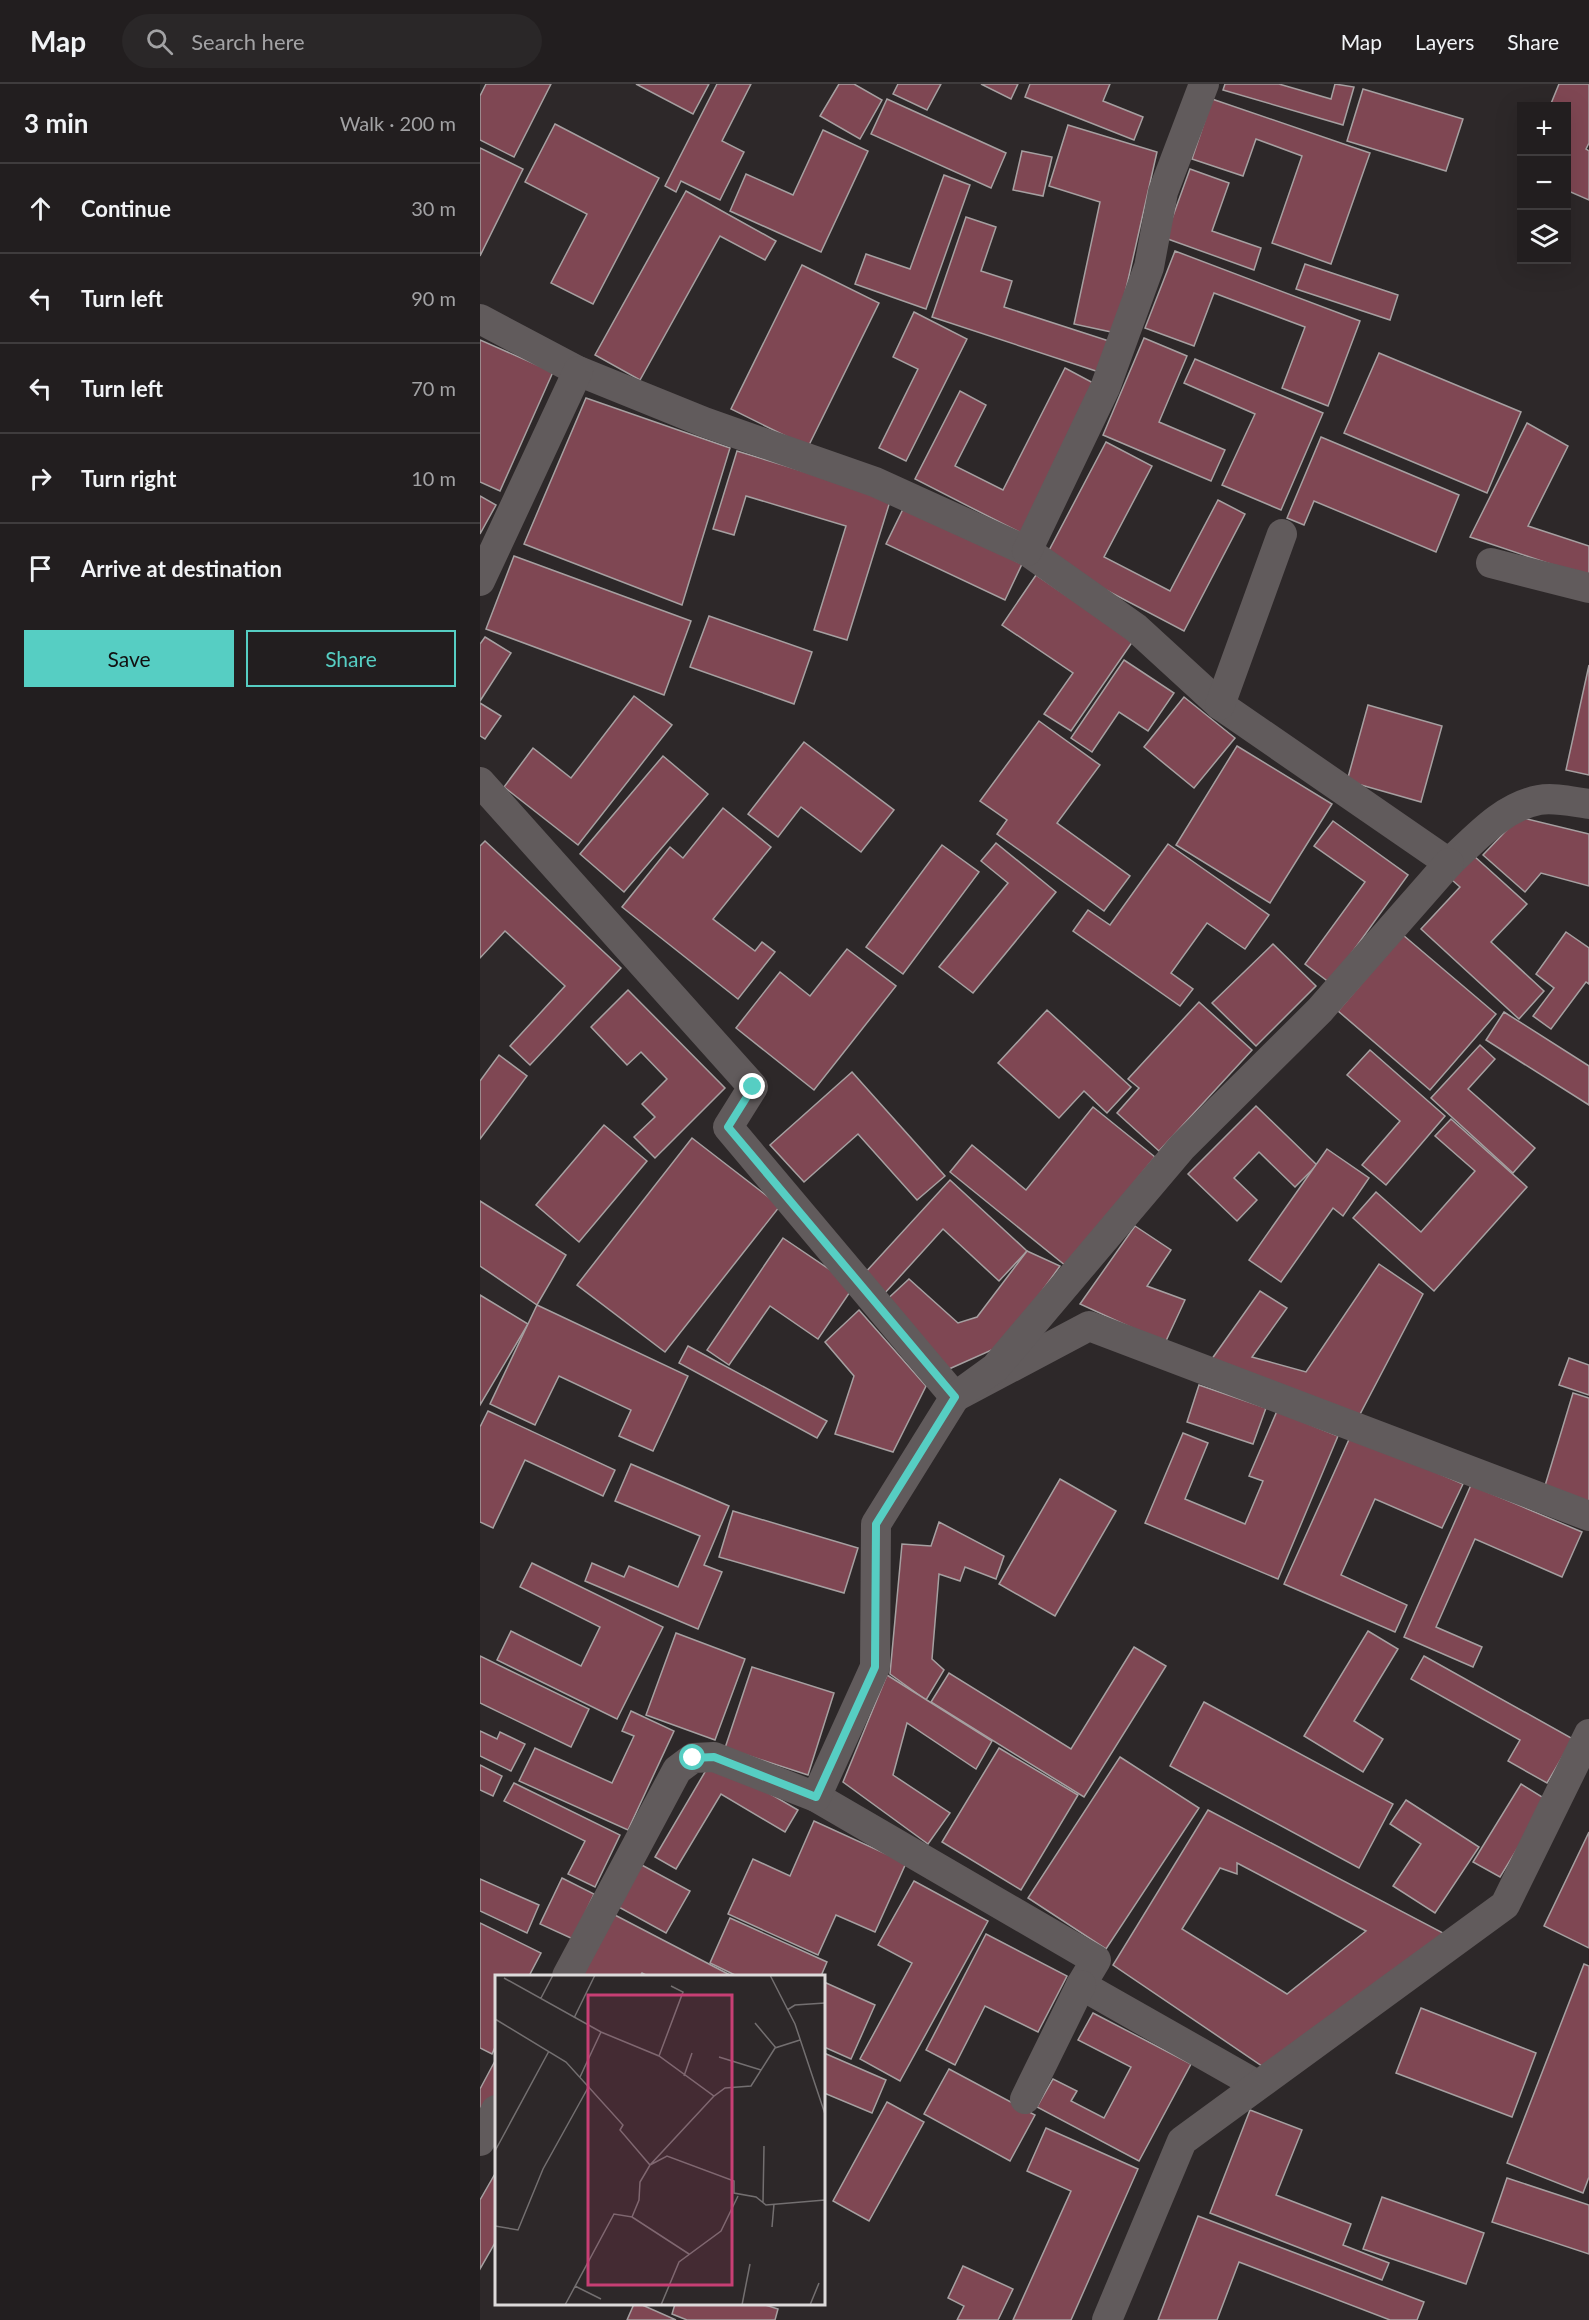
<!DOCTYPE html>
<meta charset="utf-8">
<style>
:root{--surface:#221e1f;--page:#2a2728;--text:#f1f3f6;--muted:#a2a2a4;--line:#3f3c3d;--accent:#56cec3}
body{margin:0;font-family:Lato,sans-serif;background:var(--page);color:var(--text)}
.controls{position:absolute;right:18px;top:18px;display:grid;overflow:hidden;border-radius:0px;box-shadow:0 6px 24px #0002}
.controls button{width:54px;height:54px;display:grid;place-items:center;padding:0;border:0;border-bottom:2px solid var(--line);background:var(--surface);color:var(--text);font:30px sans-serif}
.stop{position:absolute;width:18px;height:18px;margin:-14px;border:4px solid #56cec3;border-radius:50%;background:#fff}
.stop.end{background:#56cec3;border-color:#fff;box-shadow:0 2px 6px #0008}
.list{margin:0;padding:0;list-style:none}
h2{display:flex;justify-content:space-between;align-items:center;height:78px;margin:0;padding:0 24px;font-size:26px}
h2 small{font-size:20px;font-weight:400;color:var(--muted)}
.list li{display:grid;grid-template-columns:39px 1fr auto;gap:18px;align-items:center;box-sizing:border-box;height:90px;padding:0 24px;border-top:2px solid var(--line)}
.list b{display:block;font-size:22px;white-space:nowrap}
.list em{font-size:20px;font-style:normal;color:var(--muted)}
.actions{display:flex;gap:12px;padding:18px 24px}
.actions a{flex:1;padding:14px 0;border:2px solid var(--accent);border-radius:0px;text-align:center;font-size:21px;color:var(--accent)}
.actions .main{background:var(--accent);color:#111}
.icon{flex:none;width:33px;height:33px;fill:none;stroke:currentColor;stroke-width:2;stroke-linecap:round;stroke-linejoin:round}
.map{position:relative;flex:none;width:1109px;height:2236px;overflow:hidden}
header{display:flex;align-items:center;gap:36px;box-sizing:border-box;height:84px;padding:0 30px;background:var(--surface);border-bottom:2px solid var(--line)}
header strong{font-size:28px}
nav{display:flex;gap:33px;margin-inline-start:auto;font-size:21px}
.search{width:420px;height:54px;background:var(--page);display:flex;align-items:center;gap:15px;box-sizing:border-box;padding:0 21px;border-radius:33px;color:var(--muted);font-size:22px}
main{display:flex}
aside{flex:1;background:var(--surface)}
.map>svg:first-child{display:block}
</style>
<header>
<strong>Map</strong>
<div class="search"><svg class="icon" aria-label="search" viewBox="0 0 24 24"><circle cx="10" cy="10" r="6"/><path d="M15 15l6 6"/></svg>Search here</div>
<nav><a>Map</a><a>Layers</a><a>Share</a></nav>
</header>
<main>
<aside>
<h2>3 min<small>Walk · 200 m</small></h2>
<ul class="list">
<li><svg class="icon" aria-label="ahead" viewBox="0 0 24 24"><path d="M12 20V5M6 11l6-6 6 6"/></svg><div><b>Continue</b></div><em>30 m</em></li>
<li><svg class="icon" aria-label="left" viewBox="0 0 24 24"><path d="M17 20v-9H6M10 6l-5 5 5 5"/></svg><div><b>Turn left</b></div><em>90 m</em></li>
<li><svg class="icon" aria-label="left" viewBox="0 0 24 24"><path d="M17 20v-9H6M10 6l-5 5 5 5"/></svg><div><b>Turn left</b></div><em>70 m</em></li>
<li><svg class="icon" aria-label="right" viewBox="0 0 24 24"><path d="M7 20v-9h11M14 6l5 5-5 5"/></svg><div><b>Turn right</b></div><em>10 m</em></li>
<li><svg class="icon" aria-label="arrive" viewBox="0 0 24 24"><path d="M6 21V4h12l-3 4 3 4H6"/></svg><div><b>Arrive at destination</b></div></li>
</ul>
<div class="actions"><a class="main">Save</a><a>Share</a></div>
</aside>
<div class="map">
<svg width="1109" height="2236" viewBox="0 0 1109 2236">
<rect width="100%" height="100%" fill="#2d2829"/>
<g fill="#7f4753" stroke="#a6a0a1" stroke-width="1.5" fill-rule="evenodd">
<path d="M6,0H71L34,73L0,56V12Z"/>
<path d="M156,0H229L213,30Z"/>
<path d="M237,0H271L242,57L264,68L240,116L201,97L196,108L185,102Z"/>
<path d="M359,0H374L402,16L380,55L340,32Z"/>
<path d="M418,0H461L447,26L413,10Z"/>
<path d="M501,0H538L531,15Z"/>
<path d="M550,0H630L623,17L663,33L654,56L545,13Z"/>
<path d="M745,0H799L851,15L855,0L874,3L863,41L743,6Z"/>
<path d="M1079,0H1109V59L1106,65L1109,67V116L1086,106V22H1070Z"/>
<path d="M883,5L983,35L966,87L867,57Z"/>
<path d="M407,15L526,69L511,104L391,50Z"/>
<path d="M732,15L890,69L851,180L792,159L822,72L776,55L763,92L712,75Z"/>
<path d="M75,40L179,94L113,220L71,199L107,130L45,98Z"/>
<path d="M588,41L677,68L636,249L594,240L620,118L569,102Z"/>
<path d="M343,46L388,67L341,168L250,127L266,90L313,111Z"/>
<path d="M0,64L43,85L0,172Z"/>
<path d="M542,67L572,73L563,112L533,106Z"/>
<path d="M710,85L749,99L732,147L781,164L774,186L685,154Z"/>
<path d="M464,91L490,101L446,225L375,200L386,170L430,185Z"/>
<path d="M206,107L296,157L285,176L240,152L160,296L115,271Z"/>
<path d="M486,133L516,143L501,187L532,197L524,223L632,258L622,289L452,233Z"/>
<path d="M695,167L880,237L848,322L802,304L825,243L734,209L714,262L665,244Z"/>
<path d="M825,180L918,211L910,236L816,205Z"/>
<path d="M322,181L399,219L328,363L251,325Z"/>
<path d="M434,228L487,255L426,377L399,364L438,285L413,273Z"/>
<path d="M664,254L707,272L679,338L745,366L731,397L623,351Z"/>
<path d="M0,256L73,288L20,407L0,398Z"/>
<path d="M899,269L1041,328L1007,409L864,349Z"/>
<path d="M715,275L843,329L801,426L742,401L775,330L704,299Z"/>
<path d="M585,284L619,302L543,450L435,395L480,307L506,321L475,382L523,406Z"/>
<path d="M106,314L250,364L202,521L44,460Z"/>
<path d="M1047,339L1088,362L1048,442L1109,462V493L990,453Z"/>
<path d="M841,353L979,411L956,468L834,417L824,441L807,434Z"/>
<path d="M626,358L672,382L624,473L690,507L738,416L765,430L704,547L565,474Z"/>
<path d="M257,367L411,414L367,556L334,546L366,442L266,412L254,451L233,445Z"/>
<path d="M0,412L16,421L0,450Z"/>
<path d="M424,423L542,480L525,516L406,460Z"/>
<path d="M34,472L211,537L184,611L6,545Z"/>
<path d="M556,491L653,557L591,647L564,630L593,589L522,541Z"/>
<path d="M229,532L332,568L314,620L210,583Z"/>
<path d="M5,553L31,569L0,617V560Z"/>
<path d="M644,576L694,609L668,647L639,628L612,668L591,654Z"/>
<path d="M1109,581V691L1086,686Z"/>
<path d="M154,612L192,641L98,761L24,703L53,664L91,694Z"/>
<path d="M704,613L755,654L714,704L664,663Z"/>
<path d="M0,619L21,632L5,655L0,652Z"/>
<path d="M888,621L962,642L941,718L867,697Z"/>
<path d="M559,637L620,681L577,739L650,792L624,827L517,750L527,736L500,717Z"/>
<path d="M324,658L414,726L381,768L321,723L298,753L268,730Z"/>
<path d="M757,662L852,720L790,819L696,761Z"/>
<path d="M183,672L228,710L144,808L100,770Z"/>
<path d="M243,724L291,763L233,835L275,867L282,858L295,868L258,915L142,823L190,763L203,774Z"/>
<path d="M1039,733L1109,750V802L1061,789L1045,808L1003,771Z"/>
<path d="M853,737L928,791L850,899L825,880L885,798L834,762Z"/>
<path d="M5,757L141,884L50,981L30,962L85,902L25,847L0,874V762Z"/>
<path d="M516,759L576,808L493,909L459,883L528,799L501,777Z"/>
<path d="M688,760L789,831L765,865L727,839L691,889L713,905L700,922L593,847L608,826L630,841Z"/>
<path d="M462,761L499,788L423,890L386,863Z"/>
<path d="M994,772L1047,820L1011,858L1064,907L1039,935L941,845L980,803L972,796Z"/>
<path d="M1086,848L1109,864V900L1106,898L1071,945L1053,932L1074,904L1056,890Z"/>
<path d="M923,851L1016,930L950,1006L858,927Z"/>
<path d="M793,860L836,902L776,962L732,919Z"/>
<path d="M367,865L416,902L334,1006L256,944L300,888L330,912Z"/>
<path d="M148,906L245,1004L175,1074L154,1053L175,1033L162,1020L187,995L161,968L147,981L111,943Z"/>
<path d="M719,918L772,966L679,1067L637,1029L659,1004L648,995Z"/>
<path d="M567,926L651,1003L627,1029L604,1007L579,1034L518,979Z"/>
<path d="M1024,928L1109,982V1021L1006,956Z"/>
<path d="M1000,961L1015,975L988,1005L1055,1064L1033,1089L951,1014Z"/>
<path d="M890,966L965,1032L906,1101L882,1081L920,1037L867,991Z"/>
<path d="M19,971L47,992L0,1055V997Z"/>
<path d="M372,988L465,1092L437,1116L378,1050L324,1098L290,1061Z"/>
<path d="M776,1022L837,1081L815,1103L779,1068L754,1094L777,1116L757,1137L708,1090Z"/>
<path d="M613,1023L675,1073L586,1182L470,1088L492,1061L546,1106Z"/>
<path d="M971,1035L1047,1103L954,1207L873,1134L896,1108L941,1148L995,1087L955,1052Z"/>
<path d="M124,1041L167,1077L99,1158L56,1121Z"/>
<path d="M212,1054L300,1122L185,1268L97,1201Z"/>
<path d="M847,1065L889,1094L863,1132L853,1124L801,1198L769,1176Z"/>
<path d="M470,1096L547,1167L519,1197L463,1145L404,1210L383,1191Z"/>
<path d="M0,1117L86,1171L57,1221L0,1182Z"/>
<path d="M655,1142L691,1166L667,1202L705,1216L685,1259L600,1220Z"/>
<path d="M303,1154L374,1202L338,1255L290,1222L249,1281L227,1266Z"/>
<path d="M547,1167L580,1182L523,1261L469,1285L401,1221L429,1195L478,1239L497,1233Z"/>
<path d="M899,1180L943,1210L878,1334L729,1279L780,1207L807,1224L772,1273L826,1288Z"/>
<path d="M0,1211L48,1240L0,1321Z"/>
<path d="M57,1221L208,1292L173,1367L139,1352L151,1326L79,1292L55,1341L10,1320Z"/>
<path d="M379,1226L446,1302L413,1368L355,1350L374,1292L345,1258Z"/>
<path d="M208,1262L347,1337L337,1354L199,1279Z"/>
<path d="M1089,1274L1109,1281V1311L1079,1301Z"/>
<path d="M719,1301L786,1324L773,1360L707,1338Z"/>
<path d="M1093,1309L1109,1314V1418L1064,1405Z"/>
<path d="M8,1327L135,1386L123,1412L45,1376L13,1444L0,1438V1343Z"/>
<path d="M797,1327L858,1352L798,1495L665,1439L703,1349L728,1359L705,1415L765,1440L783,1397L769,1392Z"/>
<path d="M871,1351L983,1400L962,1444L895,1415L861,1491L927,1521L915,1548L804,1500Z"/>
<path d="M151,1380L249,1422L224,1481L242,1488L218,1545L105,1497L112,1479L144,1493L149,1482L198,1503L220,1452L135,1417Z"/>
<path d="M580,1395L636,1427L575,1532L519,1500Z"/>
<path d="M991,1401L1102,1448L1082,1493L995,1455L956,1543L1002,1563L993,1583L924,1553Z"/>
<path d="M253,1427L378,1464L364,1509L239,1473Z"/>
<path d="M459,1438L524,1472L516,1495L485,1483L480,1497L459,1490L452,1575L464,1586L446,1616L410,1590L422,1460L451,1462Z"/>
<path d="M52,1479L183,1543L137,1635L17,1576L31,1547L101,1582L120,1543L40,1503Z"/>
<path d="M888,1547L918,1565L874,1637L903,1655L883,1688L824,1652Z"/>
<path d="M196,1549L265,1575L235,1656L166,1631Z"/>
<path d="M654,1563L686,1582L604,1713L451,1618L469,1589L591,1665Z"/>
<path d="M0,1572L109,1625L91,1663L0,1619Z"/>
<path d="M944,1572L1093,1655L1067,1699L1028,1677L1040,1656L931,1595Z"/>
<path d="M272,1583L354,1609L328,1691L245,1664Z"/>
<path d="M407,1591L512,1657L496,1685L427,1639L413,1691L470,1729L448,1760L363,1698Z"/>
<path d="M724,1618L913,1720L879,1784L690,1682Z"/>
<path d="M151,1627L194,1647L148,1746L39,1697L55,1664L132,1699L154,1652L142,1647Z"/>
<path d="M0,1647L17,1655L20,1648L45,1660L31,1687L0,1672Z"/>
<path d="M519,1664L598,1711L541,1806L462,1758Z"/>
<path d="M640,1673L719,1724L626,1865L548,1814Z"/>
<path d="M232,1676L318,1726L305,1748L241,1710L196,1785L175,1773Z"/>
<path d="M0,1681L22,1692L13,1712L0,1706Z"/>
<path d="M34,1699L140,1751L115,1803L88,1790L105,1757L24,1717Z"/>
<path d="M1041,1700L1067,1716L1020,1793L993,1778Z"/>
<path d="M926,1716L999,1763L955,1829L913,1802L941,1760L910,1740Z"/>
<path d="M728,1726L965,1850L782,1982L633,1881ZM757,1779L759,1780L886,1847L807,1910L702,1845L740,1784L757,1790Z"/>
<path d="M334,1737L426,1779L395,1848L356,1831L338,1871L248,1830L273,1775L310,1792Z"/>
<path d="M1109,1748V1864L1064,1842Z"/>
<path d="M158,1779L210,1807L186,1849L135,1821Z"/>
<path d="M82,1794L114,1810L93,1855L60,1840Z"/>
<path d="M0,1795L59,1821L47,1849L0,1827Z"/>
<path d="M434,1797L508,1837L420,1997L380,1975L432,1879L398,1861Z"/>
<path d="M131,1829L252,1892H168L162,1889L160,1892H98Z"/>
<path d="M250,1834L347,1878L341,1892H257L230,1879Z"/>
<path d="M0,1839L61,1869L49,1892H16V1961L12,1970L0,1964Z"/>
<path d="M506,1850L587,1892L558,1948L505,1922L475,1981L446,1966Z"/>
<path d="M1104,1880L1109,1882V2093L1103,2109L1027,2079Z"/>
<path d="M344,1898L395,1921L371,1975L344,1963Z"/>
<path d="M941,1924L1056,1969L1032,2033L916,1989Z"/>
<path d="M613,1929L711,1980L659,2077L557,2023L573,1995L597,2007L591,2017L624,2034L651,1983L598,1956Z"/>
<path d="M344,1969L406,1996L392,2029L344,2009Z"/>
<path d="M16,1975V2026L0,2056V2005Z"/>
<path d="M469,1985L555,2031L530,2077L444,2030Z"/>
<path d="M407,2018L444,2038L389,2137L353,2117Z"/>
<path d="M770,2026L822,2046L796,2111L871,2140L863,2161L909,2179L902,2196L730,2129Z"/>
<path d="M566,2044L658,2085L591,2236H533L591,2107L547,2087Z"/>
<path d="M16,2088V2157L0,2185V2116Z"/>
<path d="M1027,2094L1109,2121V2170L1012,2138Z"/>
<path d="M902,2113L1004,2149L986,2200L883,2165Z"/>
<path d="M718,2132L944,2218L937,2236H910L759,2178L737,2236H678Z"/>
<path d="M483,2182L533,2205L518,2236H477L484,2222L468,2214Z"/>
<path d="M154,2220H160L196,2236H147Z"/>
<path d="M195,2220H282L298,2225L295,2236H207L192,2230Z"/>
</g>
<g fill="none" stroke-linecap="round" stroke-linejoin="round">
<g stroke="#615b5c" stroke-width="30">
<path d="M0,235L98,287L224,338L395,398L547,467L656,544L740,621L969,779C995,755 1022,723 1059,716C1074,713 1094,718 1109,720"/>
<path d="M547,467L625,304L669,183L683,108L724,0"/>
<path d="M1011,479L1109,504"/>
<path d="M0,497L98,287"/>
<path d="M740,621L802,450"/>
<path d="M0,698L273,1003L248,1043L475,1313L609,1242L1109,1432"/>
<path d="M336,1713L616,1876L601,1901L777,2001"/>
<path d="M87,1892L197,1686L213,1674L234,1673L336,1713L395,1583L396,1440L475,1313L515,1284L702,1063L840,926L969,779"/>
<path d="M545,2015L601,1901"/>
<path d="M0,2057L16,2026"/>
<path d="M627,2236L702,2057L1025,1821L1109,1650"/>
</g>
</g>
<g fill="none" stroke-linecap="round" stroke-linejoin="round">
<path stroke="#56cec3" stroke-width="8" d="M213,1674L234,1673L336,1713L395,1583L396,1440L475,1313L248,1043L273,1003"/>
</g>
<g transform="translate(15 1891)">
<rect width="330" height="330" fill="#2d2829"/>
<path fill="none" stroke="#736f70" stroke-width="1.5" d="M275,0L300,49L330,139M9,3L106,57L164,81L219,121L230,113L256,111L280,73L305,65M46,23L58,0M292,35L300,30L330,28M79,43L100,0M0,44L71,87L128,150L125,155L155,190L172,181L239,206V218L261,222L271,230L330,225M260,48L281,73M164,81L188,17L176,11M224,82L266,95M189,101L197,78M85,102L106,57M0,176L54,76M268,227L269,171M137,242L194,279M0,251L23,255L48,194L94,111M277,252L279,229M80,311L106,324M70,330L119,239L137,242L144,225L145,207L155,190L219,121M166,330L184,287L226,256L243,221M247,330L255,289M315,330L324,308"/>
<path fill="#c73f74" fill-opacity="0.15" stroke="#c73f74" stroke-width="3" d="M93,20H237V310H93Z"/>
<rect width="330" height="330" fill="none" stroke="#dddada" stroke-width="3"/>
</g>
</svg>
<div class="controls">
<button>+</button>
<button>−</button>
<button><svg class="icon" aria-label="layers" viewBox="0 0 24 24"><path d="M12 4l9 5-9 5-9-5zM3 14l9 5 9-5"/></svg></button>
</div>
<div class="stop" style="left:213px;top:1674px"></div>
<div class="stop end" style="left:273px;top:1003px"></div>
</div>
</main>
